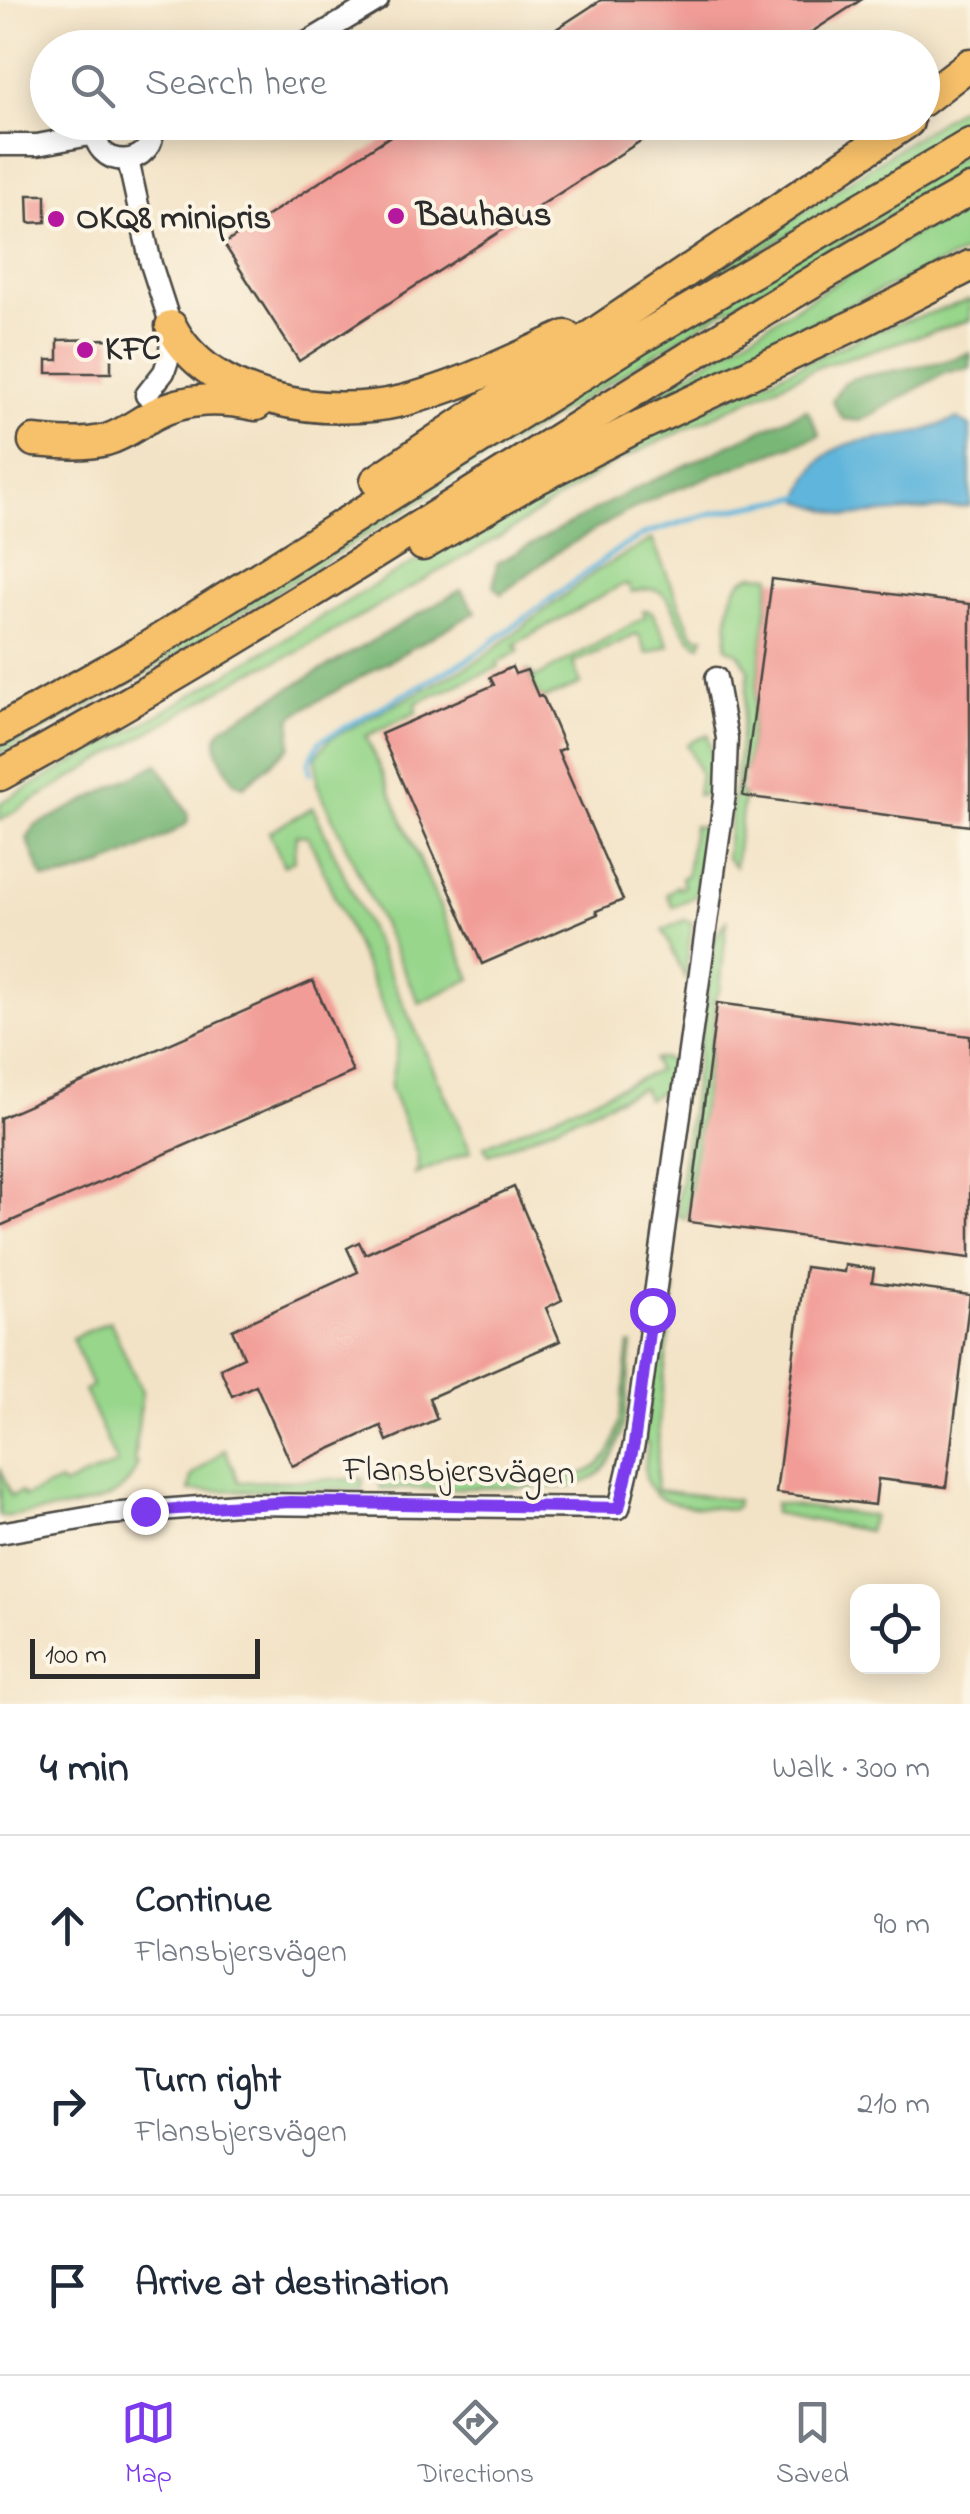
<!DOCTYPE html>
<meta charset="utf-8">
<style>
:root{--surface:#fff;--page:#f2f2f3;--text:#1f2937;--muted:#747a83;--line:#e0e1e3;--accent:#7c3aed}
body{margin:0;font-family:"Indie Flower",sans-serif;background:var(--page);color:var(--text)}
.controls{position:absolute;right:30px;bottom:30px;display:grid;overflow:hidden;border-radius:20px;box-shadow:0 5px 25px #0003}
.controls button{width:90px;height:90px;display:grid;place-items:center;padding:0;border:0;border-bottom:2px solid var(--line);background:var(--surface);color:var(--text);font:50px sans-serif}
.scale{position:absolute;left:30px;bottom:25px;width:230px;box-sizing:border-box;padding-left:10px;border:5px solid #2b2b2b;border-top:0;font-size:28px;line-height:35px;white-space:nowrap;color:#2b2b2b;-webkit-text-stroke:8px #fcf5e5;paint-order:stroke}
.stop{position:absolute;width:30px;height:30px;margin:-22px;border:8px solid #7c3aed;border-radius:50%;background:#fff}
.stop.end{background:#7c3aed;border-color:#fff;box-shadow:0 2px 10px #0008}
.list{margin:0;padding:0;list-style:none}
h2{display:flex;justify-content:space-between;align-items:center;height:130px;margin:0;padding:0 40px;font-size:42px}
h2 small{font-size:32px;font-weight:400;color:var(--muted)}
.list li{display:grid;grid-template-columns:65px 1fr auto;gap:30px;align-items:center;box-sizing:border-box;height:180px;padding:0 40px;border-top:2px solid var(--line)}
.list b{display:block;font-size:38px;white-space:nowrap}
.list p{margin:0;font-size:32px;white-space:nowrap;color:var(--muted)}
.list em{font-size:32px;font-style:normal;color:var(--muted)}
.icon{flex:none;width:55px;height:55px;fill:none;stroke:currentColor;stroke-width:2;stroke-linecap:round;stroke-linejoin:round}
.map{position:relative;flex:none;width:970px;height:1704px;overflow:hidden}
.search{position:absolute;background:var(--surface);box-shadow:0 5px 25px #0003;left:30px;right:30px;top:30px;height:110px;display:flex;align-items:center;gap:25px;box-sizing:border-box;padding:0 35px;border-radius:55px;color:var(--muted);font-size:38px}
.sheet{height:670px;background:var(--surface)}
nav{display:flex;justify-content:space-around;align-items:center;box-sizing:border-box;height:140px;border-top:2px solid var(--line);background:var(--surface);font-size:28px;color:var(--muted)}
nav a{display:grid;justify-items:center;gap:5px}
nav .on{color:var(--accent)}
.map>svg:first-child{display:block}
</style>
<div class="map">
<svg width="970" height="1704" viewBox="0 0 970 1704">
<rect width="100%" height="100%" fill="#fcf5e5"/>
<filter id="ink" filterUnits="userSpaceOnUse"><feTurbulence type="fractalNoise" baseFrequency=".01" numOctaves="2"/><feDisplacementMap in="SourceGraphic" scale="20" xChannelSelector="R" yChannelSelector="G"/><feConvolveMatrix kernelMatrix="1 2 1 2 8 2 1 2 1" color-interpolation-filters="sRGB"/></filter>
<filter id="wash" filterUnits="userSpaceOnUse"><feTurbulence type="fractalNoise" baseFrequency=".0048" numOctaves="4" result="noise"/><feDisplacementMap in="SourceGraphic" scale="40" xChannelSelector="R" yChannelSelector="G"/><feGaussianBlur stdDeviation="2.25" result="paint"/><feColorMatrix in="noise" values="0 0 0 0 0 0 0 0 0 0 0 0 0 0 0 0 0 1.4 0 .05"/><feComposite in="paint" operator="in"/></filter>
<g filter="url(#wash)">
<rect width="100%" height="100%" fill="#f3e3c6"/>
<g fill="#97d68b" stroke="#61805b" stroke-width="2.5">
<path d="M970,101V129L616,335Z"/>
<path d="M970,150V169L712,318L134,681L0,754V735Z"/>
<path d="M970,200V250L868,296L599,428Z"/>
<path d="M970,300V320L818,367L609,465L508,532L296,653L249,673L0,820V803L155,717L388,577L581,467L869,333Z"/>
<path d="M652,539L691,631L698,637L704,636L701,645C668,633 683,576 632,592L628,585H622L515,644L519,651L497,663L499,667L416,703L417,712L366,736L471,979L419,1003L317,784L316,756L330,739L478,661L595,572Z"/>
<path d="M753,575L771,576L746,770H743L741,785H735L749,670L739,654L726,647C729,622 724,584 753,575Z"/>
<path d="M647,610L652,612L669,645L647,654L638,634L573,663L581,684L544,699L541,695L534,698L537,692L527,670L535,678L645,617L643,611Z"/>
<path d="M708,734L713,764L709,796L697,795L700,774L687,744Z"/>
<path d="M734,788L740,789V794L744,795L735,867L726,857Z"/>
<path d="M313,807L471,1151L414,1175L418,1170L417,1154L390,1088L398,1042L308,836L296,835L294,860L284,866L269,832Z"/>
<path d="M693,826L704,827L696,896L673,907L667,894L677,886L679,889L684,887L681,878L687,875Z"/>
<path d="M684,920L692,922L685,978L663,930Z"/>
<path d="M727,921L720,989L713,1002L716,1007L686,1219H684L678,1215V1199L715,937Z"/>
<path d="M663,1058L674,1063L668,1088L647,1099L642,1088L489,1155L484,1146L657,1071L653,1059Z"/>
<path d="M675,1290L660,1408L656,1490L737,1500L736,1507L732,1509C708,1506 659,1510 648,1484C642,1473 647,1456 648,1443L643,1442L665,1293Z"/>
<path d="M110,1321L142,1392L134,1462L138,1463C133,1476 127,1487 115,1494C96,1507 26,1514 0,1517V1468L11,1496L21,1492L24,1497L60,1482L63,1486L117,1464L84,1390L92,1386L72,1338Z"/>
<path d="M629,1345H632C624,1398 633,1482 563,1487L381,1489L379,1479L578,1475C591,1471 602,1465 609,1453C622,1432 625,1371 629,1345Z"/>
<path d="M225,1449L239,1482L363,1479L362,1489L189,1491L192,1476Z"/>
<path d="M775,1503L873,1516L868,1531L774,1513Z"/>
</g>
<g fill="#79b777" stroke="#527151" stroke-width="2.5">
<path d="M970,353V369L947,372L860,421L843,419L832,401L843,383L854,378L942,362Z"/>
<path d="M807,409L820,435L664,494L621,515L559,551L501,594L494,586L497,563L630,491Z"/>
<path d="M461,590L476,612L302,710L292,717L290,747L244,786L235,783C224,764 206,745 224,726Z"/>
<path d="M158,764L187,812L188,820L185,825C158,842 71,885 43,878L27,839L35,826Z"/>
</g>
<path fill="#5eb5db" stroke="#447083" stroke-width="2.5" d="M957,419L970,426V506L847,516L801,501C801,490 806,481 812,472C833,436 876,441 912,434C927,431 942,423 957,419Z"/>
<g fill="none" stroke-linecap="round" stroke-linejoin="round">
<path stroke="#5eb5db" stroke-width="5" d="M310,773L309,762L320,741L472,657L617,550L647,533L713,513L805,496"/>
</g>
<g id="blocks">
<g fill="#f19c96">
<path d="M601,0H861L787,48H527Z"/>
<path d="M412,122H670L299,361L224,244Z"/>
<path d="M28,195H46V222L29,223Z"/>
<path d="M111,339V373H47V360H58V340Z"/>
<path d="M772,579L970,604V826L743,796Z"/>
<path d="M512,667L515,674L527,670L538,696L541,695L544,699L565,748L558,751L623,900L596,911L598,914L482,964L381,734L494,685L490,677Z"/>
<path d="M313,981L353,1072L0,1226V1118Z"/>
<path d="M717,1003L970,1036V1258L689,1222Z"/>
<path d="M514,1187L562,1300L546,1308L560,1341L429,1398L437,1419L387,1441L381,1426L292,1466L256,1385L232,1396L220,1368L244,1357L232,1330L358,1272L347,1248L359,1242L365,1254Z"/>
<path d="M845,1265L874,1269L872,1282L970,1295L946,1487L878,1479L875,1505L776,1493L805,1267L844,1272Z"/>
</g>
</g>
</g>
<g filter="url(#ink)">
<use href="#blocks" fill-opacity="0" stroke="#494742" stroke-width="2.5"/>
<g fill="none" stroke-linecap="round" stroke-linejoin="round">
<g stroke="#494742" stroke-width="25">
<g id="minor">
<path d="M298,48L378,0"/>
<path d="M95,122C88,174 161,170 152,122"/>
<path d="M0,145H37L95,134"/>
<path d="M128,160L151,264L171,326L170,354L164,372L146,395"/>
<path d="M0,1533L109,1514L237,1504L619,1508L634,1444L725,794L727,738L716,678"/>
</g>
</g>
<g stroke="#494742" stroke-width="35">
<g id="highway">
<path d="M922,101L970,64"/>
<path d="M171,326C209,402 327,419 402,401C459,387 512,360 566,336"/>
<path d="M34,441C58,443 82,446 106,440C124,435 138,423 155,414C187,397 221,398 256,405"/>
<path d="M376,481L908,122"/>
<path d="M423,545L529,483L631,430L867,319L970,266"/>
<path d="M0,730L143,650L639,339L970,144"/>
<path d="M0,775C332,594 641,375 970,190"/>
</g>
</g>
<use href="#minor" stroke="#fff" stroke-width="20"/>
<use href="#highway" stroke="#f7c06b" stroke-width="30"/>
</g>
</g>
<g fill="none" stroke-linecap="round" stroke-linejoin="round" filter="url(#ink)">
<path stroke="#7c3aed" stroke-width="12" d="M145,1511L290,1502L619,1508L634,1444L652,1310"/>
</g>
<g fill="#b5179e" stroke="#fcf5e5" stroke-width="4">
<circle cx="396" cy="216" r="10"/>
<circle cx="56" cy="219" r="10"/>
<circle cx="85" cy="350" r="10"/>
</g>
<g text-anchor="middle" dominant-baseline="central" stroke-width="8" stroke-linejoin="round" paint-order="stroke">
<g font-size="35" font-weight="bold" fill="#2b2b2b" stroke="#fcf5e5" text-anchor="start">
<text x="416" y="216">Bauhaus</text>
<text x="76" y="219">OKQ8 minipris</text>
<text x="105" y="350">KFC</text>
</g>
<g font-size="35" fill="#2b2b2b" stroke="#fcf5e5">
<text transform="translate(459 1473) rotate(1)">Flansbjersvägen</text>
</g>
</g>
</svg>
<div class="controls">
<button><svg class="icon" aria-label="locate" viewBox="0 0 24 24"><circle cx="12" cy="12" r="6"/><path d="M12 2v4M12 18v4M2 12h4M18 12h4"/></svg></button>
</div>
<div class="scale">100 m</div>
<div class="stop" style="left:652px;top:1310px"></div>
<div class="stop end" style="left:145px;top:1511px"></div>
<div class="search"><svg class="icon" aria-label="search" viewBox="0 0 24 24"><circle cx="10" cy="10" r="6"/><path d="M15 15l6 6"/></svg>Search here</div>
</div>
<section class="sheet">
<h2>4 min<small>Walk · 300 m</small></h2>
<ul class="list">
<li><svg class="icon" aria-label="ahead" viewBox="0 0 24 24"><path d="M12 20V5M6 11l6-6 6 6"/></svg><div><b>Continue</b><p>Flansbjersvägen</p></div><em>90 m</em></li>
<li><svg class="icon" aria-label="right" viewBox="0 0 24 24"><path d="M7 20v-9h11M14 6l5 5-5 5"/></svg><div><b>Turn right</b><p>Flansbjersvägen</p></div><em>210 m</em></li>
<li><svg class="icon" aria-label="arrive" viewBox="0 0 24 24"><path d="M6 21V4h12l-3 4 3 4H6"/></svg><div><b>Arrive at destination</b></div></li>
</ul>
</section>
<nav>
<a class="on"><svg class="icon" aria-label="map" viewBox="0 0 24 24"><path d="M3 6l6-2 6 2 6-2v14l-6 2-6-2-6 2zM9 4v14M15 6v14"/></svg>Map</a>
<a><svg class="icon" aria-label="directions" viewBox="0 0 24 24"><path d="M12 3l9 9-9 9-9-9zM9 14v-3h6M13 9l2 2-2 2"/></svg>Directions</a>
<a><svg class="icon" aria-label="saved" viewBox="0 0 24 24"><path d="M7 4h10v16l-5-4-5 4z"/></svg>Saved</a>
</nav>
